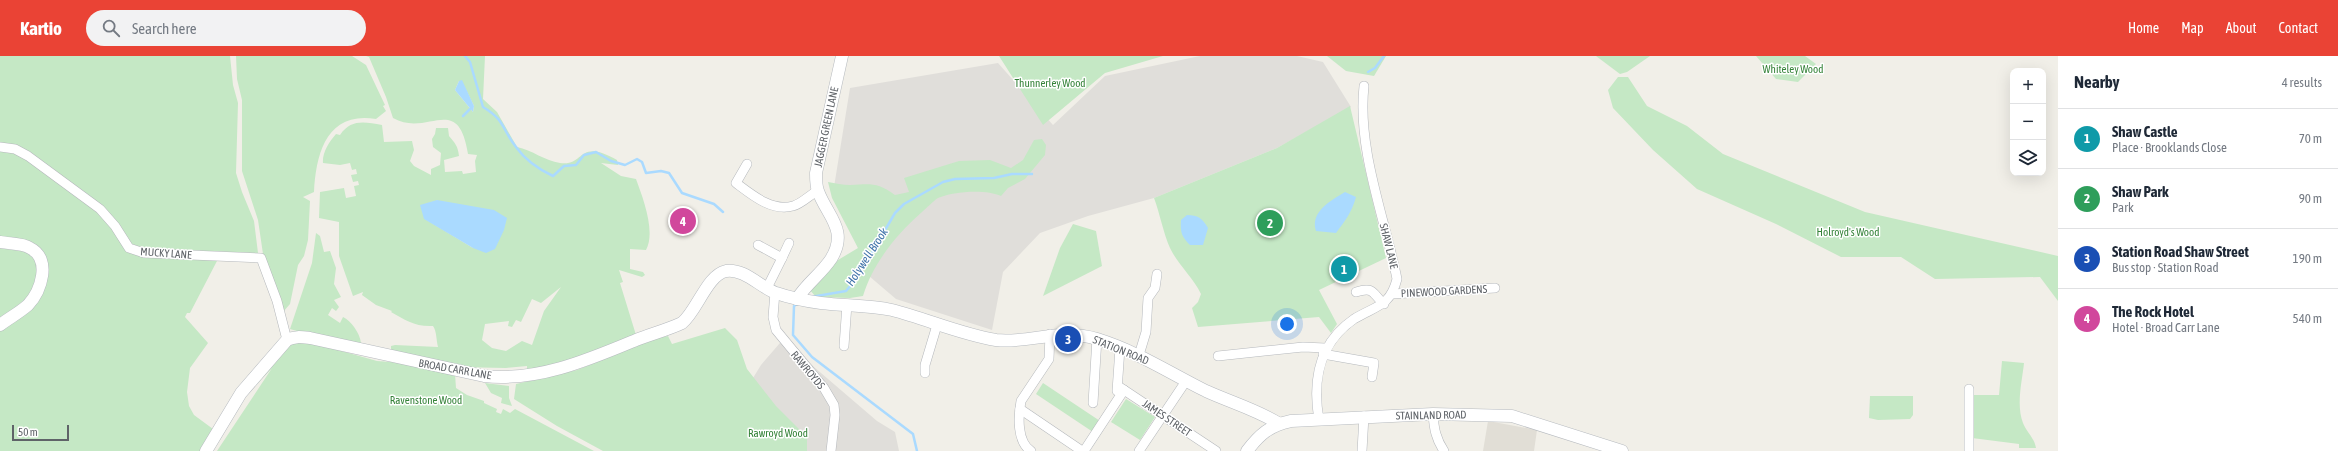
<!DOCTYPE html>
<meta charset="utf-8">
<style>
:root{--surface:#fff;--page:#f2f2f3;--text:#1f2937;--muted:#747a83;--line:#e0e1e3;--accent:#ea4335}
body{margin:0;font-family:"Asap Condensed",sans-serif;background:var(--page);color:var(--text)}
.controls{position:absolute;right:12px;top:12px;display:grid;overflow:hidden;border-radius:8px;box-shadow:0 4px 16px #0002}
.controls button{width:36px;height:36px;display:grid;place-items:center;padding:0;border:0;border-bottom:1px solid var(--line);background:var(--surface);color:var(--text);font:20px sans-serif}
.scale{position:absolute;left:12px;bottom:10px;width:57px;box-sizing:border-box;padding-left:4px;border:2px solid #5f6368;border-top:0;font-size:11px;line-height:14px;white-space:nowrap;color:#5f6368;-webkit-text-stroke:3px #fff;paint-order:stroke}
.you{position:absolute;left:1287px;top:268px;width:14px;height:14px;margin:-10px;border:3px solid #fff;border-radius:50%;background:#1a73e8;box-shadow:0 0 0 6px #1a73e833}
.badge{display:grid;place-items:center;width:26px;height:26px;border-radius:50%;background:var(--accent);color:#fff;font-size:13px;font-weight:700}
.pin{position:absolute;translate:-50% -50%;border:2px solid #fff;box-shadow:0 1px 4px #0006}
.list{margin:0;padding:0;list-style:none}
h2{display:flex;justify-content:space-between;align-items:center;height:52px;margin:0;padding:0 16px;font-size:17px}
h2 small{font-size:13px;font-weight:400;color:var(--muted)}
.list li{display:grid;grid-template-columns:26px 1fr auto;gap:12px;align-items:center;box-sizing:border-box;height:60px;padding:0 16px;border-top:1px solid var(--line)}
.list b{display:block;font-size:15px;white-space:nowrap}
.list p{margin:0;font-size:13px;white-space:nowrap;color:var(--muted)}
.list em{font-size:13px;font-style:normal;color:var(--muted)}
.icon{flex:none;width:22px;height:22px;fill:none;stroke:currentColor;stroke-width:2;stroke-linecap:round;stroke-linejoin:round}
.map{position:relative;flex:none;width:2058px;height:395px;overflow:hidden}
header{display:flex;align-items:center;gap:24px;box-sizing:border-box;height:56px;padding:0 20px;background:var(--accent);color:#fff}
header strong{font-size:19px}
nav{display:flex;gap:22px;margin-inline-start:auto;font-size:14px}
.search{width:280px;height:36px;background:var(--page);display:flex;align-items:center;gap:10px;box-sizing:border-box;padding:0 14px;border-radius:22px;color:var(--muted);font-size:15px}
main{display:flex}
aside{flex:1;background:var(--surface)}
.map>svg:first-child{display:block}
</style>
<header>
<strong>Kartio</strong>
<div class="search"><svg class="icon" aria-label="search" viewBox="0 0 24 24"><circle cx="10" cy="10" r="6"/><path d="M15 15l6 6"/></svg>Search here</div>
<nav><a>Home</a><a>Map</a><a>About</a><a>Contact</a></nav>
</header>
<main>
<div class="map">
<svg width="2058" height="395" viewBox="0 0 2058 395">
<rect width="100%" height="100%" fill="#f1efe8"/>
<g fill="#e0deda">
<path d="M1200,0H1297L1323,6L1351,51L1277,92L1154,142L1088,160L1040,177L1003,216L992,274L896,243L869,220L834,131L850,32L998,7L1053,69L1105,20Z"/>
<path d="M786,280L814,311L877,365L895,376L899,395H799L753,322L761,309Z"/>
</g>
<path fill="#e1ded6" d="M1488,365L1537,374L1534,395H1483Z"/>
<g fill="#c5e8c5" fill-rule="evenodd">
<path d="M0,0H230L233,29L238,47L236,117L242,136L254,165L258,197L134,192L116,167L50,115L0,89Z"/>
<path d="M236,0H352L366,9L385,49L383,50L386,55L376,63C327,55 316,97 314,136L303,141L310,145L308,184L304,200L298,209L290,248L283,256L263,198L258,164L242,115V44L237,23Z"/>
<path d="M366,0H485L483,43L497,56L517,91C532,94 545,105 560,107C585,111 577,81 617,104L618,109L601,107L621,120L636,123C643,142 656,176 646,194L630,193V213L643,216L645,219L642,221L619,214L623,226L620,227L636,279L575,304L527,314V310L506,312L457,311L391,296V290L395,289L438,291C436,284 437,276 433,270C415,271 405,264 391,256L392,255L376,249L362,239L363,236L353,240L339,200V166L319,162L320,136L344,132L346,142L356,140L354,130L359,129L358,125L353,126L351,119L357,118L356,113L352,114L350,107L340,109L323,107C322,97 329,86 336,78L340,79C351,63 364,66 382,69L384,86L412,85L414,94L410,105L414,110L431,119V113L440,109L441,97L433,91L432,83L435,78L436,72H448L449,80C455,87 458,90 459,100L444,104L445,116L462,115L463,118L476,116L475,105L477,99L468,98C458,35 428,82 393,62L386,41L369,1ZM459,25L462,26L474,50L473,56L455,34ZM437,144L473,192L425,163ZM561,231L544,255L532,289L522,285L506,295L492,292L482,284L485,268L509,265L508,270L512,271L516,264L521,266L532,243L541,247Z"/>
<path d="M999,0H1163L1105,17L1043,69Z"/>
<path d="M1327,0H1386L1374,20L1346,15Z"/>
<path d="M1596,0H1650L1627,16L1620,18Z"/>
<path d="M1756,0H1805L1816,8L1798,26L1776,23Z"/>
<path d="M1618,21H1628L1647,50L1687,70L1723,98L1865,156L2058,200V245L2040,221L1935,223L1901,201H1841L1776,168L1697,133L1653,94L1613,52L1608,34Z"/>
<path d="M1350,50L1386,202L1319,234L1337,268L1331,277L1319,261L1198,271L1192,252L1198,246L1201,238C1193,221 1178,209 1170,192C1163,176 1160,158 1154,142L1277,92Z"/>
<path d="M1042,83L1046,89L1045,99L1025,123L1008,132L1001,140C987,133 953,135 938,142C933,145 927,152 922,156C896,179 873,207 863,240L850,242L816,241L809,233L838,204L858,192L832,142L828,126C835,127 843,129 850,129C871,128 877,126 895,139L909,136L904,122L959,105L990,104L1011,112L1023,104L1034,84Z"/>
<path d="M12,94L97,154L127,192L218,203L190,257H187L185,261L208,287L190,312L187,336L189,350L194,359L213,373L200,395H0V273L19,260L46,204L0,182V95Z"/>
<path d="M1073,168L1096,175L1102,210L1043,240L1060,192Z"/>
<path d="M316,177L320,180L324,196L330,195L336,212L334,228L341,241L334,244L339,251L336,255L332,252L328,259L340,267L343,261C351,265 360,277 361,287L324,283L290,273L312,207Z"/>
<path d="M0,192L28,196L37,207L38,223L27,242L0,264Z"/>
<path d="M725,272L737,284L747,313L776,350L807,381V395H603L557,370L514,343L516,328L577,314L657,282L668,280L672,288Z"/>
<path d="M292,284L338,294L377,305L404,307L455,318L456,332L467,339L484,345V347L497,353L496,356L501,358L503,353L510,357L515,353L594,395H217L272,312L242,344Z"/>
<path d="M2002,305L2024,307C2022,326 2016,349 2023,367C2027,377 2034,381 2036,392H2019V388L1972,382L1974,339H1999Z"/>
<path d="M485,327L509,330V342L512,350L501,347L502,342L491,337Z"/>
<path d="M1043,327L1100,365L1093,376L1036,338Z"/>
<path d="M1870,340H1913V359L1910,363L1878,364L1869,362Z"/>
<path d="M1126,343L1155,361L1140,384L1111,366Z"/>
</g>
<g fill="#aadaff">
<path d="M462,24L474,50L473,56L455,34L459,25Z"/>
<path d="M1345,136L1356,141C1352,156 1345,165 1336,177L1316,175C1310,156 1330,145 1345,136Z"/>
<path d="M437,144L494,154L507,162L504,174L495,193L486,197L473,192L424,163L420,149Z"/>
<path d="M1187,159C1198,159 1202,162 1208,172L1203,189H1190C1182,181 1180,177 1181,164Z"/>
</g>
<g fill="none" stroke-linecap="round" stroke-linejoin="round">
<g stroke="#aadaff" stroke-width="2.5">
<path d="M465,0L470,6L483,51C506,65 501,72 516,91C526,105 538,113 553,120L564,110L576,109L584,99L596,96L611,105L625,109L637,103L642,106L646,117L661,115L669,117L682,137L714,148L723,156"/>
<path d="M1368,16L1375,12L1384,0"/>
<path d="M463,60L470,53"/>
<path d="M811,241L846,235L857,222L895,157L904,148L943,126L955,123L994,122L1012,118H1032"/>
<path d="M799,247L794,250L793,279L812,301L913,378L917,395"/>
</g>
<g stroke="#b5b8bc" stroke-width="10">
<g id="street">
<path d="M0,91L15,93L28,100L100,153L115,170L129,192L144,197L261,202L277,245L287,284"/>
<path d="M747,108L736,127C752,139 772,156 793,150C801,148 810,139 817,135"/>
<path d="M758,189L782,202L767,232"/>
<path d="M782,202L789,187"/>
<path d="M775,236L773,261L776,274L824,332L834,349L835,359L831,395"/>
<path d="M1356,236C1375,230 1372,238 1384,248"/>
<path d="M1392,238L1495,232"/>
<path d="M844,290L847,248"/>
<path d="M1323,298L1374,307L1372,321"/>
<path d="M1139,299L1146,276L1148,242L1155,232L1157,218"/>
<path d="M1218,300L1303,291L1325,292"/>
<path d="M925,317V309L937,269"/>
<path d="M1118,330L1216,395"/>
<path d="M1969,333V395"/>
<path d="M1117,335L1120,292"/>
<path d="M1093,347L1097,282"/>
<path d="M1020,353L1082,395"/>
<path d="M1433,358C1434,373 1436,383 1444,395"/>
<path d="M1319,364C1312,323 1319,287 1354,263C1375,250 1390,251 1397,223C1385,162 1357,94 1364,30"/>
<path d="M1031,395C1017,386 1018,361 1021,345L1049,303L1050,278"/>
<path d="M1084,395L1124,334"/>
<path d="M1139,395L1186,325"/>
<path d="M1362,395L1364,360"/>
</g>
</g>
<g stroke="#b6babf" stroke-width="13">
<g id="secondary">
<path d="M0,186C10,188 22,187 30,192C52,203 41,235 28,249C19,257 9,262 0,269"/>
<path d="M797,243C806,228 821,218 831,203C849,174 827,160 818,135C816,130 816,122 816,117L842,0"/>
<path d="M206,395L241,337L287,284C295,280 301,281 310,282L484,320C537,326 588,304 636,284C651,278 667,274 682,267C697,255 707,219 726,215C744,212 760,231 776,237C791,242 806,245 821,247C845,250 868,249 892,254C927,263 960,278 996,284C1030,288 1060,271 1097,283C1136,295 1170,317 1206,335C1230,346 1255,353 1278,367"/>
<path d="M1247,395C1259,379 1270,369 1291,365L1433,358L1512,360L1622,395"/>
</g>
</g>
<use href="#street" stroke="#fff" stroke-width="9"/>
<use href="#secondary" stroke="#fff" stroke-width="12"/>
</g>
<g text-anchor="middle" dominant-baseline="central" stroke-width="3" stroke-linejoin="round" paint-order="stroke">
<g font-size="11" fill="#348238" stroke="#fff">
<text x="1793" y="13">Whiteley Wood</text>
<text x="1050" y="27">Thunnerley Wood</text>
<text x="1848" y="176">Holroyd's Wood</text>
<text x="426" y="344">Ravenstone Wood</text>
<text x="778" y="377">Rawroyd Wood</text>
</g>
<g font-size="11" fill="#5f6368" stroke="#fff">
<text transform="translate(826 71) rotate(-78)">JAGGER GREEN LANE</text>
<text transform="translate(1389 190) rotate(76)">SHAW LANE</text>
<text transform="translate(166 197) rotate(4)">MUCKY LANE</text>
<text transform="translate(1444 235) rotate(-3)">PINEWOOD GARDENS</text>
<text transform="translate(1121 294) rotate(22)">STATION ROAD</text>
<text transform="translate(455 313) rotate(10)">BROAD CARR LANE</text>
<text transform="translate(808 314) rotate(50)">RAWROYDS</text>
<text transform="translate(1431 359) rotate(-1)">STAINLAND ROAD</text>
<text transform="translate(1167 362) rotate(34)">JAMES STREET</text>
</g>
<g font-size="12" font-style="italic" fill="#4174aa" stroke="#fff">
<text transform="translate(867 201) rotate(-57)">Holywell Brook</text>
</g>
</g>
</svg>
<div class="controls">
<button>+</button>
<button>−</button>
<button><svg class="icon" aria-label="layers" viewBox="0 0 24 24"><path d="M12 4l9 5-9 5-9-5zM3 14l9 5 9-5"/></svg></button>
</div>
<div class="scale">50 m</div>
<div class="you"></div>
<div class="pin badge" style="left:1344px;top:213px;background:#0f9aa8">1</div>
<div class="pin badge" style="left:1270px;top:167px;background:#2e9e5b">2</div>
<div class="pin badge" style="left:1068px;top:283px;background:#1a4fb4">3</div>
<div class="pin badge" style="left:683px;top:165px;background:#d1479c">4</div>
</div>
<aside>
<h2>Nearby<small>4 results</small></h2>
<ul class="list">
<li><span class="badge" style="background:#0f9aa8">1</span><div><b>Shaw Castle</b><p>Place · Brooklands Close</p></div><em>70 m</em></li>
<li><span class="badge" style="background:#2e9e5b">2</span><div><b>Shaw Park</b><p>Park</p></div><em>90 m</em></li>
<li><span class="badge" style="background:#1a4fb4">3</span><div><b>Station Road Shaw Street</b><p>Bus stop · Station Road</p></div><em>190 m</em></li>
<li><span class="badge" style="background:#d1479c">4</span><div><b>The Rock Hotel</b><p>Hotel · Broad Carr Lane</p></div><em>540 m</em></li>
</ul>
</aside>
</main>
